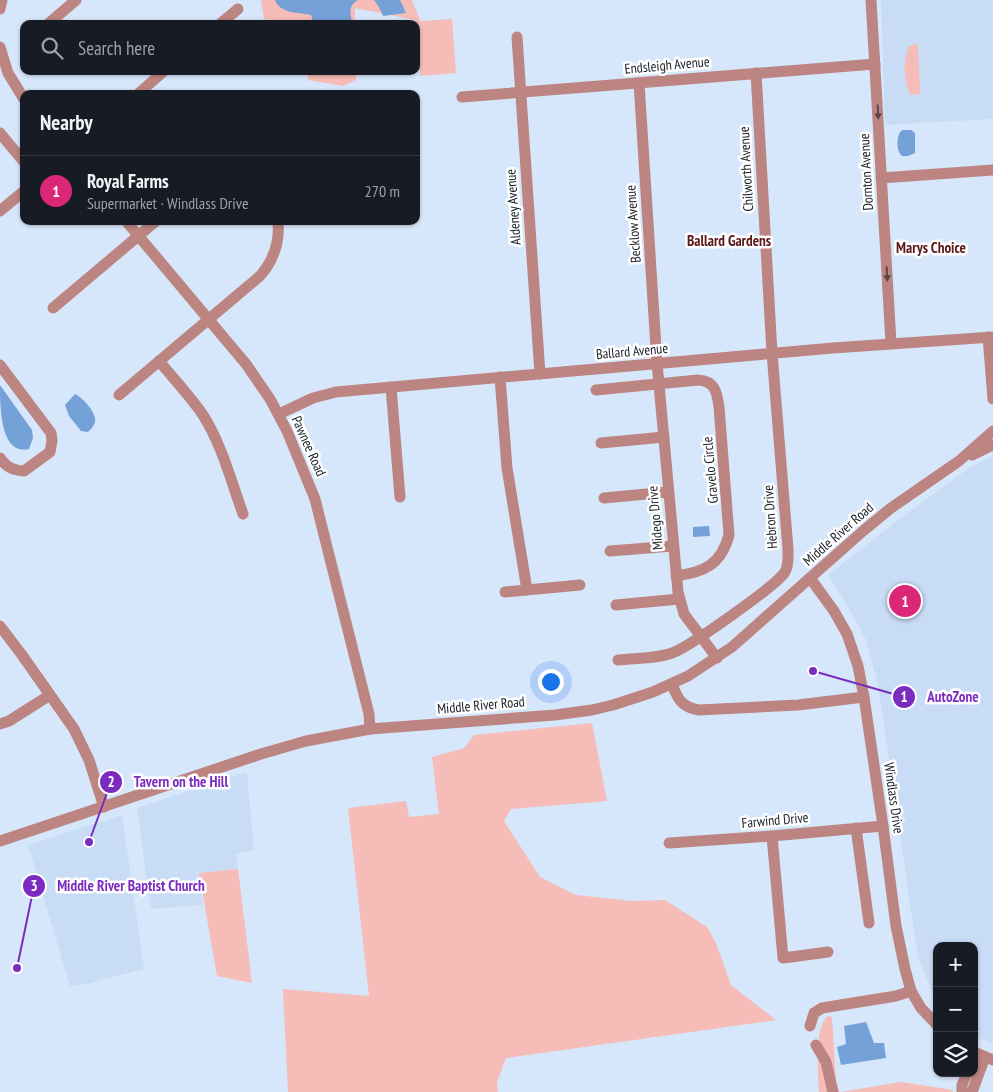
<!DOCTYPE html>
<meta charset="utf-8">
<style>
:root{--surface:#171b24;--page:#242831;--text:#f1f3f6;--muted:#9ea1a6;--line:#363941;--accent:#db2777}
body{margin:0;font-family:"PT Sans Narrow",sans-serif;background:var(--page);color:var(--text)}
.controls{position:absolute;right:15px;bottom:15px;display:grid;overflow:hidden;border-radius:10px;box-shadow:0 1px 4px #0004}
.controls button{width:45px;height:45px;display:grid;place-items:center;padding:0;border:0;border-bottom:1px solid var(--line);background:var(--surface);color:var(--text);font:25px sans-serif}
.you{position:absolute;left:550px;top:681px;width:18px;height:18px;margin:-12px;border:4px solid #fff;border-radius:50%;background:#1a73e8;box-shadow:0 0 0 8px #1a73e833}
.badge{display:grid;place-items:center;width:32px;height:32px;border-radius:50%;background:var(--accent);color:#fff;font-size:16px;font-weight:700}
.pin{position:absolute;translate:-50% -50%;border:2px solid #fff;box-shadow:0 1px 5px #0006}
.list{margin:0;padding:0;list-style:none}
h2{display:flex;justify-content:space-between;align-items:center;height:65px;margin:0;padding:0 20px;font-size:21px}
h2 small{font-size:16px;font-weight:400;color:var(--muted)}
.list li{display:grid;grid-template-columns:32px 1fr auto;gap:15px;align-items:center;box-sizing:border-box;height:70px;padding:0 20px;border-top:1px solid var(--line)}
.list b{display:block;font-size:19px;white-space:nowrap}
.list p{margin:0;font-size:16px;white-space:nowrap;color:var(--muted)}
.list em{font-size:16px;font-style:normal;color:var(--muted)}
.icon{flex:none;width:28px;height:28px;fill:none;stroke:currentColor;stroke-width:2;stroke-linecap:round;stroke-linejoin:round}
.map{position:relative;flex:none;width:993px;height:1092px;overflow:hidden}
.search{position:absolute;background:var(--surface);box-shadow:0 1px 4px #0004;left:20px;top:20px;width:400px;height:55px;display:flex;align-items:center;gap:12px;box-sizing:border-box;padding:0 18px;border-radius:10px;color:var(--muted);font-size:19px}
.panel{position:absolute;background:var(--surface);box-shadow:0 1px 4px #0004;left:20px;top:90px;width:400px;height:135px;border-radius:10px}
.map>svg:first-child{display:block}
</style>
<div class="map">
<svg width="993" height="1092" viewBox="0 0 993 1092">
<rect width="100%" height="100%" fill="#d7e7fb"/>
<g fill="#c8dcf6">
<path d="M881,0H993V119L885,125Z"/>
<path d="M993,455V1043L980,1039L974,1035V946H937V998L933,993L918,958L878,685L866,640L846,603L828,575L897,521L966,470Z"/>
<path d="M247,772L254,850L236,854L238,869L199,873L203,905L151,909L137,808Z"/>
<path d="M122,815L144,969L87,984L70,986L28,845Z"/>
</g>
<g fill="#f5bcb8">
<path d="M261,0H412L420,21L452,19L456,73L420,76L415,20L355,8V24H298L297,22L264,19Z"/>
<path d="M918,44L920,94L910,95C904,77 902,64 909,46Z"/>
<path d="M307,71H356V80L343,86L308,80Z"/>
<path d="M592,723L607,801L511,809L504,821L540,877L576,895L632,901L665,900L707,927L716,943L731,985L776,1020L506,1058L497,1082L498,1092H288L283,989L369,996L348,808L406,801L409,817L439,814L432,757L464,748L474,735Z"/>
<path d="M238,869L252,983L217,976L199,873Z"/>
<path d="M828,1016L832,1017L836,1081L839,1092H819C818,1076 814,1025 828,1016Z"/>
<path d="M901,1082L953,1090V1092H841Z"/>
</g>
<g fill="#75a1d9">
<path d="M275,0H358C347,7 351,13 352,24H314L311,15C298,12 280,14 275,0Z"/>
<path d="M374,0H400L406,13L383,16L379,7Z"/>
<path d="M903,130H911L915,133V153L908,156H902C896,151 896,137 901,131Z"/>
<path d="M0,385L32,430L33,438L29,449C0,456 0,407 0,385Z"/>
<path d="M75,394C82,397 97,413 95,422C94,426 91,429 88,432L81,431L69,416L65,405Z"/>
<path d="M709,526L710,536L693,537V527Z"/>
<path d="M866,1022L874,1043H884L886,1058L841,1065L837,1047L846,1044L844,1026Z"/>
</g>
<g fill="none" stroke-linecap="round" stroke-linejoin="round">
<g stroke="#bd8582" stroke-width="11">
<path d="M871,0L891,343"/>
<path d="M0,9L2,0"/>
<path d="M48,24L76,0"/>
<path d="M220,24L238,9"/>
<path d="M517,37L540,374"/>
<path d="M0,47L8,73L24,99"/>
<path d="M639,83L657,363L678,592L684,614L717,658"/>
<path d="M138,94L164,71"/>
<path d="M462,97L875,64"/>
<path d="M0,133L24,162"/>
<path d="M881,178L993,170"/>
<path d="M0,211L24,191"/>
<path d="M126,221L246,364L270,399L287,431L315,499L369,714L370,729"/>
<path d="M53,308L156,221"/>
<path d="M988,337L993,399"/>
<path d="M159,361C174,379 190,396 203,415C222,445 231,481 243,514"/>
<path d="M0,365L51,433L52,441L50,452L24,471C13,470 7,468 0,458"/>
<path d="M500,377L507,468L527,590"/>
<path d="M391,387L400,497"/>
<path d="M596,390L698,380C715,381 717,392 719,407L729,535C721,565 704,572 676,576"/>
<path d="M119,395L260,276C274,260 280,243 278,221"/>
<path d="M279,414L313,398L336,392L833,348L993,337"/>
<path d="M601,443L664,437"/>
<path d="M972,455L993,445"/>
<path d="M604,498L668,492"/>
<path d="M610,551L673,546"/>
<path d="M810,578L834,611L847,634L858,666L864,697L883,826L896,926L905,969L911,991L921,1008L937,1025"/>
<path d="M505,592L580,585"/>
<path d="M616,605L679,599"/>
<path d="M0,626L22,655L74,729L89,760L104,807"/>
<path d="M618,660C635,658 656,659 672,653C688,648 777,585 785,572C789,565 788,557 788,549L772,353L756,73"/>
<path d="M672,684C678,700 682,707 699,710L798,705L864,697"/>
<path d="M0,724L9,721L50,695"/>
<path d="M856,828L869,923"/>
<path d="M772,836L783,958L828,952"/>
<path d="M0,841L261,754L306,741L370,729L555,715L592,710L613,705L653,692L688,676L732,647L863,531L891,508L959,461L993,431"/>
<path d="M669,843L772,836L883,826"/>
<path d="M810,1026L814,1013L822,1008L896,996L911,991"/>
<path d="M816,1045L826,1062L833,1092"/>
<path d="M974,1052L993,1060"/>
<path d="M962,1092V1085L967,1073"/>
<path d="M972,1092L985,1057"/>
</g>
</g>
<defs><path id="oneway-solid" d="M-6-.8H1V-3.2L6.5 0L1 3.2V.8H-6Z" transform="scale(1.25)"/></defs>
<g fill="#5a474a">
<use href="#oneway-solid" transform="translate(878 112) rotate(87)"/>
<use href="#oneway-solid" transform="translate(887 274) rotate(87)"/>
</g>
<g text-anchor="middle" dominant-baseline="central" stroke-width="5" stroke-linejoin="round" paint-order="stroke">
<g font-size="14" fill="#181e25" stroke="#fff">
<text transform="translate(667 65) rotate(-5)">Endsleigh Avenue</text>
<text transform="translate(746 169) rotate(-93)">Chilworth Avenue</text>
<text transform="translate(866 172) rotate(-93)">Dornton Avenue</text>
<text transform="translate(513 207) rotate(-94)">Aldeney Avenue</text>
<text transform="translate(633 224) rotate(-94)">Becklow Avenue</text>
<text transform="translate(632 351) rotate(-5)">Ballard Avenue</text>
<text transform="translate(309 446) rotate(66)">Pawnee Road</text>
<text transform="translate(710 470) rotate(-95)">Gravelo Circle</text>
<text transform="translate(770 517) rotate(-94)">Hebron Drive</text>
<text transform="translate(655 518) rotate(-95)">Midego Drive</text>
<text transform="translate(838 534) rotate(-41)">Middle River Road</text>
<text transform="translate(481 705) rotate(-5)">Middle River Road</text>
<text transform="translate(894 798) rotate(82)">Windlass Drive</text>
<text transform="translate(775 820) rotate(-5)">Farwind Drive</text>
</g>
<g font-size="15" font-weight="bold" fill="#5c171a" stroke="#fff">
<text x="729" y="240">Ballard Gardens</text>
<text x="931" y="247">Marys Choice</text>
</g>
</g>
<path fill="none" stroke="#7b2cbf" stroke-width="2" d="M813 671L904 697M89 842L111 782M17 968L34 886"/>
<g fill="#7b2cbf" stroke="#fff" stroke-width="2">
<circle cx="813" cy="671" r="5"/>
<circle cx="89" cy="842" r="5"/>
<circle cx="17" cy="968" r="5"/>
<circle cx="904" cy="697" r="12"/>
<circle cx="111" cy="782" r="12"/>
<circle cx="34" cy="886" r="12"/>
</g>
<g font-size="15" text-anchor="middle" font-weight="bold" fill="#fff">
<text x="904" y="702">1</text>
<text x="111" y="787">2</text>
<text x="34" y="891">3</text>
</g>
<g font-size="15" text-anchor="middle" font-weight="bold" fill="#7b2cbf" stroke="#fff" stroke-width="5" stroke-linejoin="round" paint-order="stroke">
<text x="953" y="702">AutoZone</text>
<text x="181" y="787">Tavern on the Hill</text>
<text x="131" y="891">Middle River Baptist Church</text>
</g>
</svg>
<div class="controls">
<button>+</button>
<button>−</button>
<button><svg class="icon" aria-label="layers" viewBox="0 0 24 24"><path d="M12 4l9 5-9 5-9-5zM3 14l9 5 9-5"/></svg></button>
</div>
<div class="you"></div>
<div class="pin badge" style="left:905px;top:601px">1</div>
<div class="search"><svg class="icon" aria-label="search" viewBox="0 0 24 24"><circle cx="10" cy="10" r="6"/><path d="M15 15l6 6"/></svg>Search here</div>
<section class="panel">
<h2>Nearby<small></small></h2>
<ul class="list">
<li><span class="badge">1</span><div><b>Royal Farms</b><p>Supermarket · Windlass Drive</p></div><em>270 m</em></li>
</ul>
</section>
</div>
